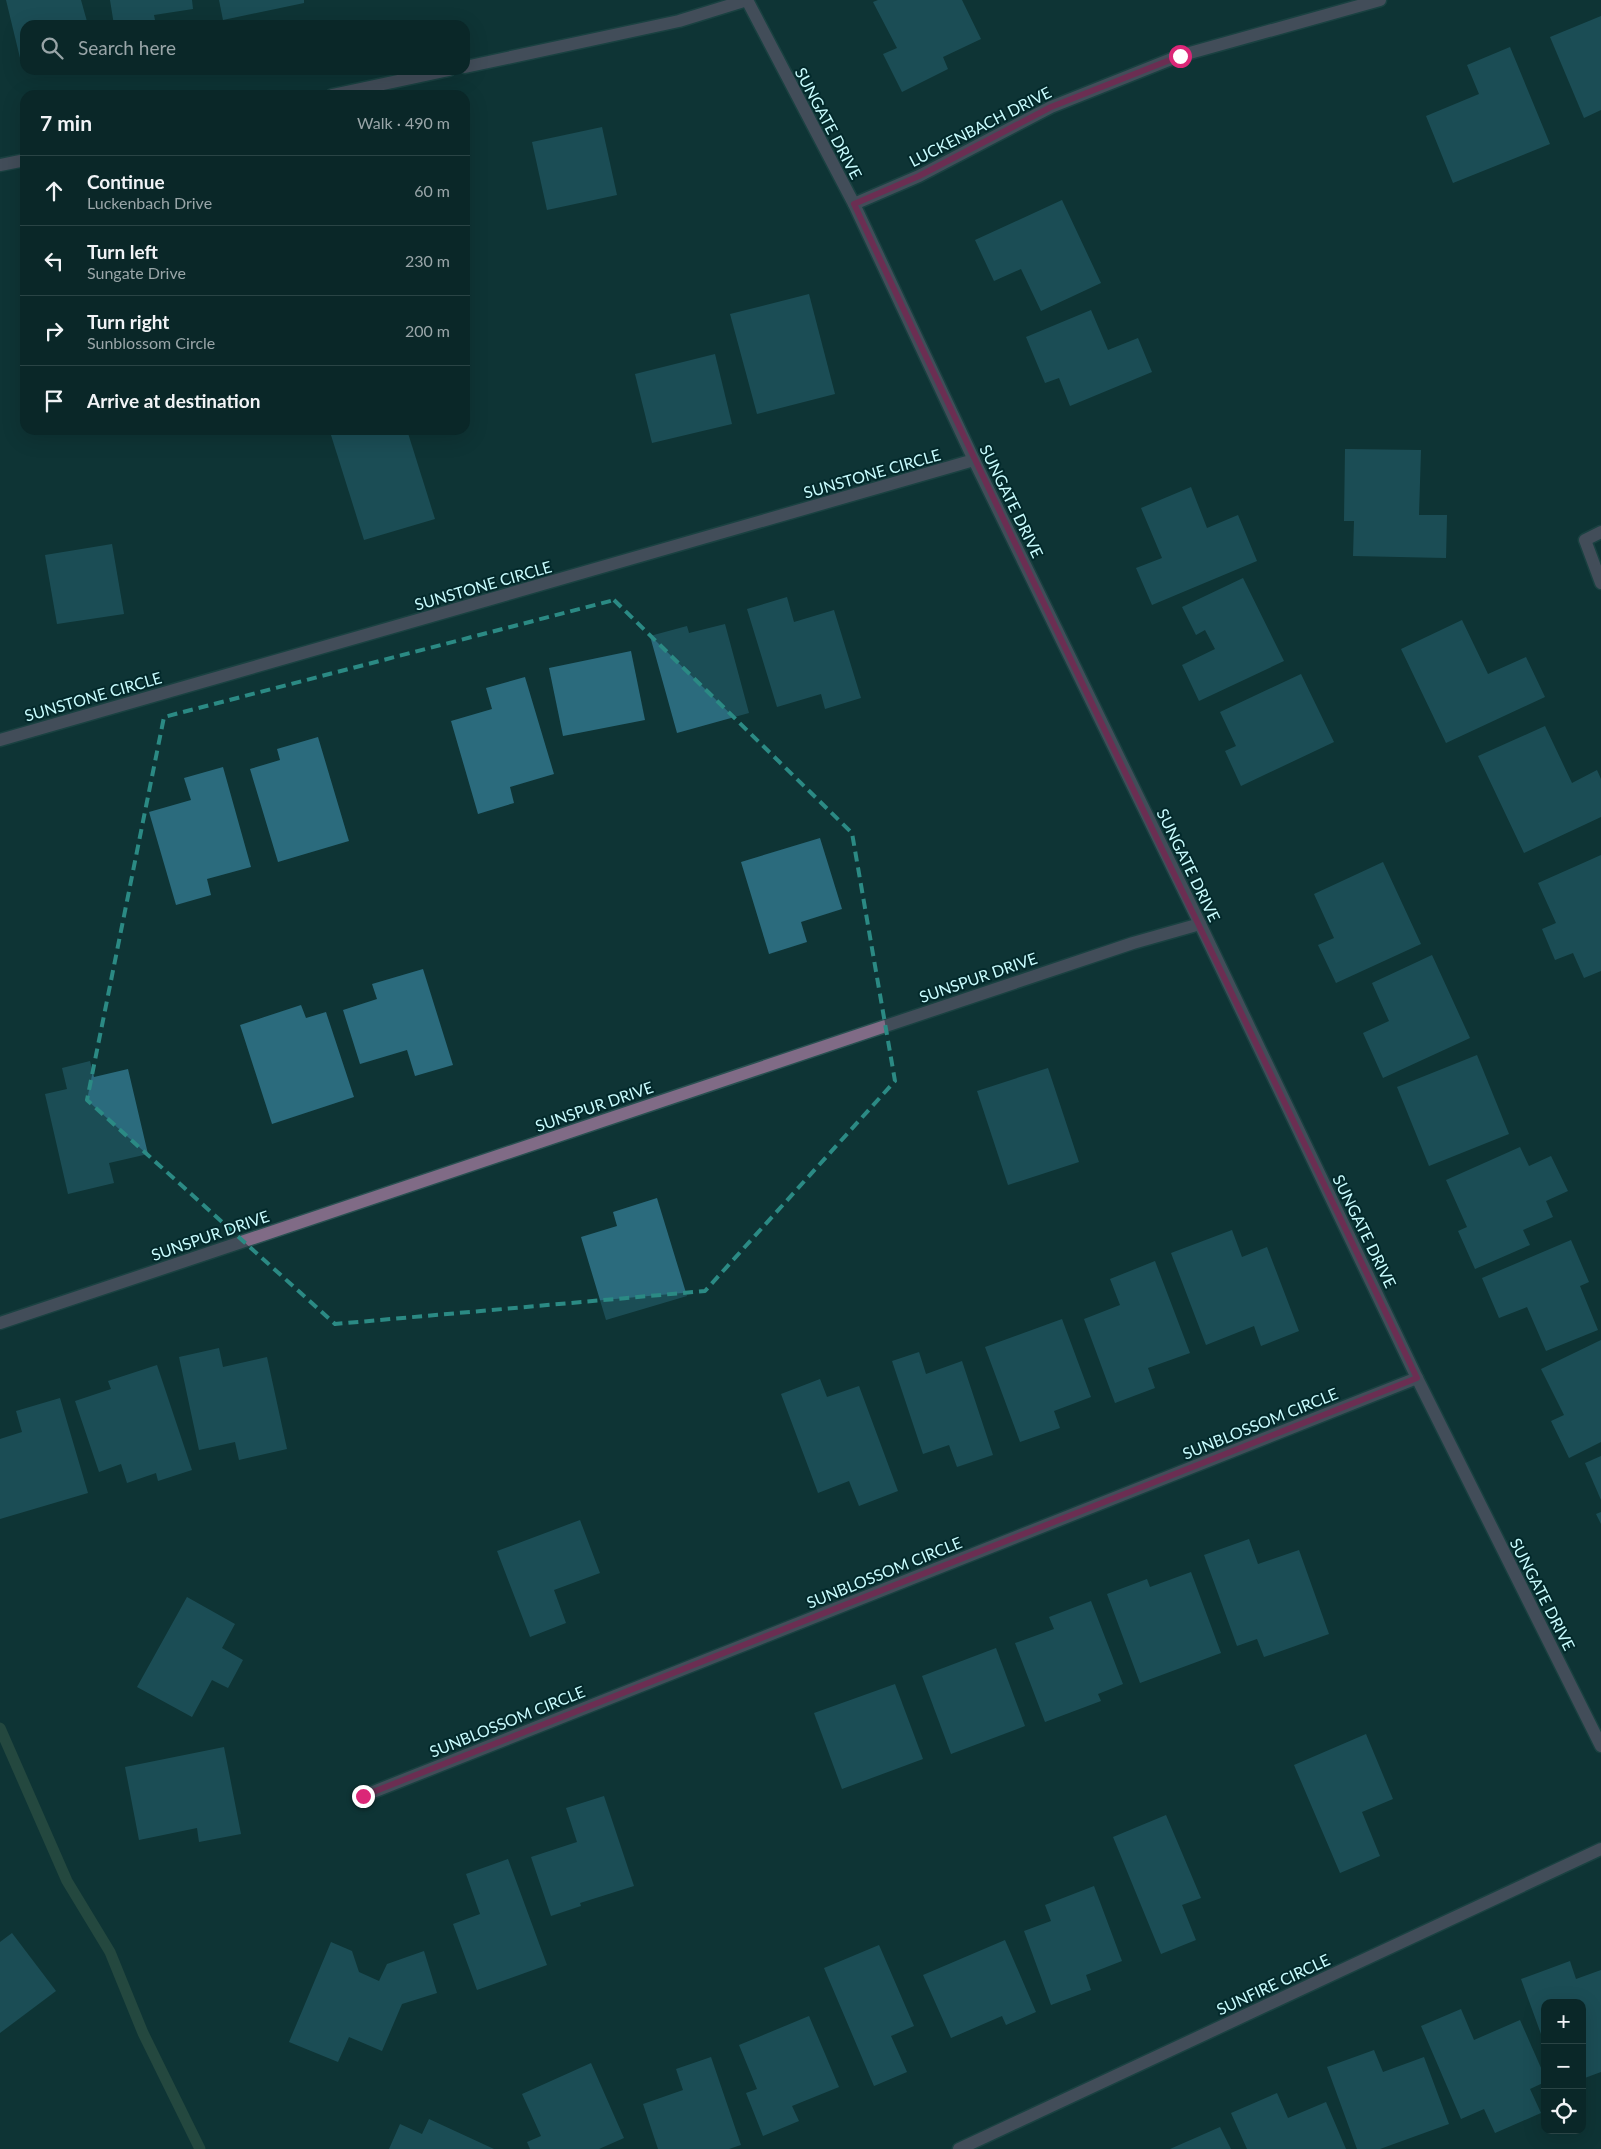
<!DOCTYPE html>
<meta charset="utf-8">
<style>
:root{--surface:#0a2728;--page:#183334;--text:#f1f3f6;--muted:#99a5a8;--line:#2a4445}
body{margin:0;font-family:Lato,sans-serif;background:var(--page);color:var(--text)}
.controls{position:absolute;right:15px;bottom:15px;display:grid;overflow:hidden;border-radius:10px;box-shadow:0 5px 20px #0002}
.controls button{width:45px;height:45px;display:grid;place-items:center;padding:0;border:0;border-bottom:1px solid var(--line);background:var(--surface);color:var(--text);font:25px sans-serif}
.stop{position:absolute;width:15px;height:15px;margin:-11px;border:4px solid #db2777;border-radius:50%;background:#fff}
.stop.end{background:#db2777;border-color:#fff;box-shadow:0 1px 5px #0008}
.list{margin:0;padding:0;list-style:none}
h2{display:flex;justify-content:space-between;align-items:center;height:65px;margin:0;padding:0 20px;font-size:21px}
h2 small{font-size:16px;font-weight:400;color:var(--muted)}
.list li{display:grid;grid-template-columns:32px 1fr auto;gap:15px;align-items:center;box-sizing:border-box;height:70px;padding:0 20px;border-top:1px solid var(--line)}
.list b{display:block;font-size:19px;white-space:nowrap}
.list p{margin:0;font-size:16px;white-space:nowrap;color:var(--muted)}
.list em{font-size:16px;font-style:normal;color:var(--muted)}
.icon{flex:none;width:28px;height:28px;fill:none;stroke:currentColor;stroke-width:2;stroke-linecap:round;stroke-linejoin:round}
.map{position:relative;flex:none;width:1601px;height:2149px;overflow:hidden}
.search{position:absolute;background:var(--surface);box-shadow:0 5px 20px #0002;left:20px;top:20px;width:450px;height:55px;display:flex;align-items:center;gap:12px;box-sizing:border-box;padding:0 18px;border-radius:15px;color:var(--muted);font-size:19px}
.panel{position:absolute;background:var(--surface);box-shadow:0 5px 20px #0002;left:20px;top:90px;width:450px;height:345px;border-radius:15px}
.map>svg:first-child{display:block}
</style>
<div class="map">
<svg width="1601" height="2149" viewBox="0 0 1601 2149">
<rect width="100%" height="100%" fill="#0e3435"/>
<g fill="none" stroke-linecap="round" stroke-linejoin="round">
<path stroke="#3e5f4c" stroke-width="11" d="M0,1728L67,1881L110,1952L143,2033L200,2149"/>
</g>
<g fill="#2b6b7d">
<path d="M6,0H81L88,25H25V61L21,62Z"/>
<path d="M110,0H192L193,9L154,15L156,25H114Z"/>
<path d="M219,0H304V3L223,20Z"/>
<path d="M878,0H962L981,39L943,57L948,69L902,92L883,54L897,48L873,2Z"/>
<path d="M1601,16V110L1584,118L1550,37Z"/>
<path d="M1510,47L1550,144L1453,183L1426,116L1479,94L1467,65Z"/>
<path d="M602,127L617,195L547,210L532,142Z"/>
<path d="M1062,200L1101,283L1041,311L1021,269L994,281L975,240Z"/>
<path d="M809,294L835,394L757,414L730,314Z"/>
<path d="M1091,310L1108,350L1138,338L1152,372L1070,406L1059,378L1045,383L1026,337Z"/>
<path d="M715,354L732,424L652,443L635,374Z"/>
<path d="M348,430H407L435,519L364,540L331,435Z"/>
<path d="M1345,449L1421,450L1419,515H1447L1446,558L1353,556L1354,521H1344Z"/>
<path d="M1191,487L1207,528L1238,515L1257,561L1152,605L1136,568L1162,558L1141,508Z"/>
<path d="M112,544L124,614L57,624L45,555Z"/>
<path d="M1243,578L1284,661L1199,701L1182,665L1215,649L1205,630L1196,635L1182,607Z"/>
<path d="M787,597L794,622L834,610L861,698L825,709L821,694L777,707L747,609Z"/>
<path d="M1462,620L1488,674L1526,657L1545,697L1446,743L1401,649Z"/>
<path d="M725,624L749,713L677,733L650,636L687,626L689,633Z"/>
<path d="M631,651L645,720L563,736L549,668Z"/>
<path d="M1301,674L1334,742L1241,786L1225,751L1236,746L1220,712Z"/>
<path d="M525,677L554,774L510,787L514,803L478,814L451,721L492,709L486,688Z"/>
<path d="M1545,726L1572,783L1597,770L1601,779V817L1524,853L1478,756Z"/>
<path d="M318,737L349,841L278,862L250,769L280,760L277,749Z"/>
<path d="M223,767L251,867L207,879L211,895L176,905L149,812L191,800L184,778Z"/>
<path d="M820,838L842,909L801,922L807,942L769,954L741,862Z"/>
<path d="M1601,855V971L1584,978L1573,953L1555,960L1542,929L1556,923L1538,883Z"/>
<path d="M1383,862L1421,944L1336,983L1318,945L1334,938L1314,894Z"/>
<path d="M1432,955L1470,1038L1383,1078L1363,1033L1389,1021L1372,983Z"/>
<path d="M423,969L453,1065L415,1076L407,1050L360,1064L343,1010L377,999L372,984Z"/>
<path d="M301,1005L306,1018L326,1012L354,1097L272,1124L240,1025Z"/>
<path d="M1477,1055L1509,1134L1429,1166L1397,1087Z"/>
<path d="M90,1061L94,1077L128,1069L148,1154L109,1163L114,1183L68,1194L45,1094L67,1089L62,1068Z"/>
<path d="M1048,1068L1079,1162L1008,1185L977,1091Z"/>
<path d="M1520,1147L1529,1166L1551,1156L1568,1191L1546,1201L1553,1217L1523,1230L1530,1245L1475,1269L1458,1231L1467,1227L1446,1180Z"/>
<path d="M657,1198L687,1296L606,1320L581,1237L617,1226L613,1212Z"/>
<path d="M1232,1230L1242,1257L1267,1247L1299,1331L1261,1346L1254,1326L1206,1345L1171,1253Z"/>
<path d="M1571,1240L1589,1282L1580,1286L1598,1330L1546,1351L1527,1307L1499,1318L1482,1278Z"/>
<path d="M1155,1261L1190,1353L1148,1368L1155,1388L1115,1403L1084,1319L1120,1305L1110,1279Z"/>
<path d="M1062,1319L1091,1397L1054,1411L1060,1428L1020,1442L985,1347Z"/>
<path d="M1601,1340V1442L1569,1458L1551,1421L1564,1415L1541,1369Z"/>
<path d="M219,1348L223,1367L267,1357L287,1449L239,1460L235,1442L199,1450L179,1357Z"/>
<path d="M919,1352L926,1374L962,1361L993,1455L957,1467L949,1445L923,1454L892,1361Z"/>
<path d="M157,1365L192,1470L158,1481L156,1473L127,1483L121,1464L99,1472L75,1401L111,1389L108,1381Z"/>
<path d="M820,1379L827,1397L859,1386L898,1491L859,1506L849,1481L818,1493L781,1394Z"/>
<path d="M60,1398L88,1493L0,1519V1439L22,1432L16,1411Z"/>
<path d="M1601,1456V1500L1585,1463Z"/>
<path d="M1601,1512V1524L1596,1514Z"/>
<path d="M580,1520L600,1573L554,1590L566,1623L530,1637L497,1551Z"/>
<path d="M1249,1539L1258,1564L1299,1550L1329,1634L1264,1657L1257,1639L1237,1646L1204,1555Z"/>
<path d="M1191,1572L1221,1653L1140,1683L1107,1594L1147,1579L1150,1587Z"/>
<path d="M187,1597L235,1624L222,1648L243,1660L228,1688L212,1680L192,1717L137,1687Z"/>
<path d="M1091,1601L1123,1684L1098,1694L1101,1701L1045,1722L1015,1643L1054,1629L1049,1617Z"/>
<path d="M996,1648L1025,1726L951,1754L922,1676Z"/>
<path d="M895,1684L923,1759L842,1789L814,1713Z"/>
<path d="M1366,1734L1393,1799L1362,1812L1380,1856L1340,1873L1294,1765Z"/>
<path d="M224,1747L241,1834L199,1842L197,1828L139,1840L125,1767Z"/>
<path d="M604,1796L634,1886L580,1903L581,1906L551,1916L531,1857L577,1842L566,1808Z"/>
<path d="M1166,1815L1201,1898L1182,1905L1196,1940L1161,1954L1113,1837Z"/>
<path d="M508,1859L547,1965L477,1990L453,1924L480,1914L466,1874Z"/>
<path d="M1094,1886L1122,1961L1086,1975L1091,1990L1051,2005L1024,1931L1051,1921L1045,1905Z"/>
<path d="M12,1933L56,1991L0,2033V1942Z"/>
<path d="M1005,1940L1036,2012L1006,2025L1002,2016L951,2038L923,1975Z"/>
<path d="M331,1942L352,1951L359,1972L379,1981L387,1964L424,1951L437,1993L402,2004L382,2051L349,2037L338,2062L289,2042Z"/>
<path d="M879,1945L914,2026L891,2036L907,2072L874,2086L824,1968Z"/>
<path d="M1570,1961L1576,1979L1601,1970V2072L1582,2079V2003H1545V2045L1521,1979Z"/>
<path d="M1461,2009L1474,2040L1520,2020L1545,2077V2082L1530,2089L1541,2113L1495,2133L1484,2109L1461,2119L1421,2026Z"/>
<path d="M809,2016L839,2087L792,2106L799,2121L763,2136L746,2093L757,2089L739,2045Z"/>
<path d="M1374,2050L1383,2072L1424,2057L1449,2124L1380,2149H1357L1327,2067Z"/>
<path d="M711,2057L741,2145L729,2149H658L643,2104L683,2090L676,2069Z"/>
<path d="M591,2063L624,2138L599,2149H530L527,2142L541,2136L522,2094Z"/>
<path d="M1277,2093L1288,2118L1326,2102L1346,2149H1247L1231,2113Z"/>
<path d="M429,2119L494,2149H389L400,2124L422,2134Z"/>
<path d="M1220,2127L1231,2149H1170Z"/>
</g>
<g fill="none" stroke-linecap="round" stroke-linejoin="round">
<g stroke="#285051" stroke-width="15">
<g id="minor">
<path d="M747,0L854,204L974,460L1200,924L1417,1378L1601,1746"/>
<path d="M465,67L679,21L747,0"/>
<path d="M332,95L449,70"/>
<path d="M0,165L25,160"/>
<path d="M854,204L919,176L1051,107L1179,56L1380,0"/>
<path d="M1601,532L1585,540L1601,583"/>
<path d="M0,740L974,460"/>
<path d="M0,1323L1133,943L1200,924"/>
<path d="M363,1796L1417,1378"/>
<path d="M959,2149L1601,1849"/>
</g>
</g>
<use href="#minor" stroke="#806b86" stroke-width="12"/>
</g>
<g fill="none" stroke-linecap="round" stroke-linejoin="round">
<path stroke="#db2777" stroke-width="6" d="M363,1796L1417,1378C1230,987 1038,597 854,204L919,176L1051,107L1180,56"/>
</g>
<path d="M0 0H1601V2149H0ZM614,600L852,833L895,1081L705,1291L335,1324L87,1100L164,717Z" fill="#0e3435" fill-opacity=".55" fill-rule="evenodd"/>
<path fill="none" stroke="#2b8a84" stroke-width="4" stroke-dasharray="10 6" stroke-linejoin="round" d="M614,600L852,833L895,1081L705,1291L335,1324L87,1100L164,717Z"/>
<g text-anchor="middle" dominant-baseline="central" stroke-width="4" stroke-linejoin="round" paint-order="stroke">
<g font-size="16" fill="#c9fcfe" stroke="#03292b">
<text transform="translate(829 123) rotate(62)">SUNGATE DRIVE</text>
<text transform="translate(980 126) rotate(-27)">LUCKENBACH DRIVE</text>
<text transform="translate(872 473) rotate(-16)">SUNSTONE CIRCLE</text>
<text transform="translate(1012 501) rotate(64)">SUNGATE DRIVE</text>
<text transform="translate(483 585) rotate(-16)">SUNSTONE CIRCLE</text>
<text transform="translate(93 696) rotate(-16)">SUNSTONE CIRCLE</text>
<text transform="translate(1189 865) rotate(64)">SUNGATE DRIVE</text>
<text transform="translate(978 977) rotate(-19)">SUNSPUR DRIVE</text>
<text transform="translate(594 1106) rotate(-19)">SUNSPUR DRIVE</text>
<text transform="translate(1365 1231) rotate(64)">SUNGATE DRIVE</text>
<text transform="translate(210 1235) rotate(-19)">SUNSPUR DRIVE</text>
<text transform="translate(1260 1423) rotate(-22)">SUNBLOSSOM CIRCLE</text>
<text transform="translate(884 1572) rotate(-22)">SUNBLOSSOM CIRCLE</text>
<text transform="translate(1543 1594) rotate(63)">SUNGATE DRIVE</text>
<text transform="translate(507 1721) rotate(-22)">SUNBLOSSOM CIRCLE</text>
<text transform="translate(1273 1984) rotate(-25)">SUNFIRE CIRCLE</text>
</g>
</g>
</svg>
<div class="controls">
<button>+</button>
<button>−</button>
<button><svg class="icon" aria-label="locate" viewBox="0 0 24 24"><circle cx="12" cy="12" r="6"/><path d="M12 2v4M12 18v4M2 12h4M18 12h4"/></svg></button>
</div>
<div class="stop" style="left:1180px;top:56px"></div>
<div class="stop end" style="left:363px;top:1796px"></div>
<div class="search"><svg class="icon" aria-label="search" viewBox="0 0 24 24"><circle cx="10" cy="10" r="6"/><path d="M15 15l6 6"/></svg>Search here</div>
<section class="panel">
<h2>7 min<small>Walk · 490 m</small></h2>
<ul class="list">
<li><svg class="icon" aria-label="ahead" viewBox="0 0 24 24"><path d="M12 20V5M6 11l6-6 6 6"/></svg><div><b>Continue</b><p>Luckenbach Drive</p></div><em>60 m</em></li>
<li><svg class="icon" aria-label="left" viewBox="0 0 24 24"><path d="M17 20v-9H6M10 6l-5 5 5 5"/></svg><div><b>Turn left</b><p>Sungate Drive</p></div><em>230 m</em></li>
<li><svg class="icon" aria-label="right" viewBox="0 0 24 24"><path d="M7 20v-9h11M14 6l5 5-5 5"/></svg><div><b>Turn right</b><p>Sunblossom Circle</p></div><em>200 m</em></li>
<li><svg class="icon" aria-label="arrive" viewBox="0 0 24 24"><path d="M6 21V4h12l-3 4 3 4H6"/></svg><div><b>Arrive at destination</b></div></li>
</ul>
</section>
</div>
